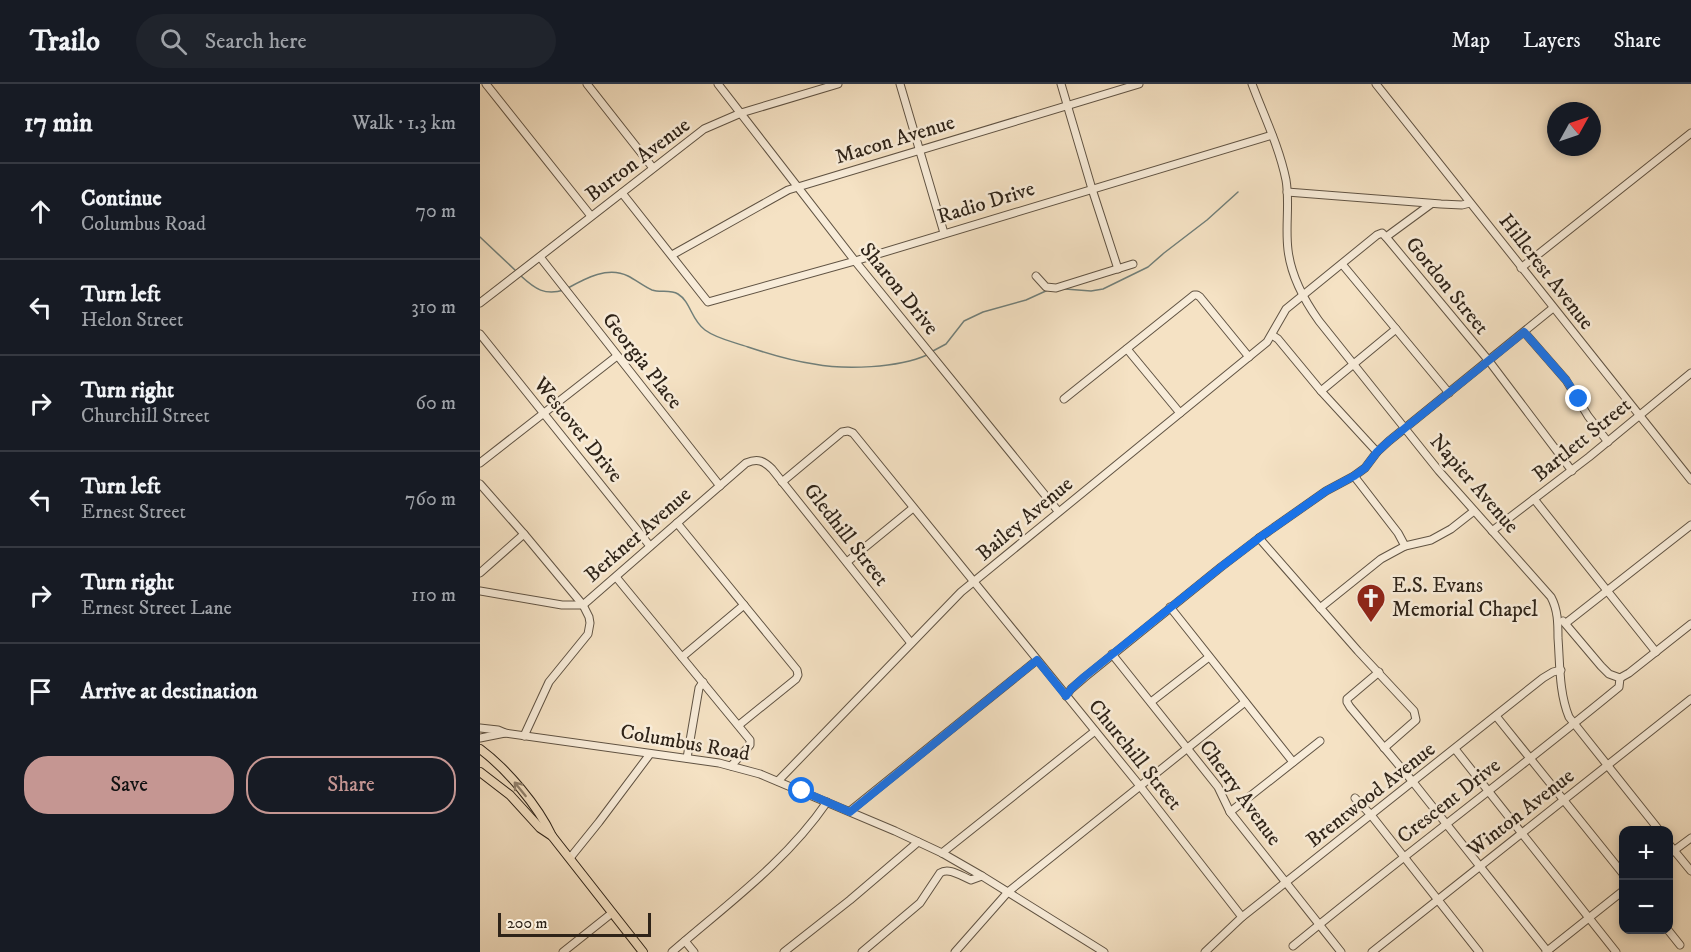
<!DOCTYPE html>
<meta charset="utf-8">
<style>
:root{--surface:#171b24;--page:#20242c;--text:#f1f3f6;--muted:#9ea1a6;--line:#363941;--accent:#c59692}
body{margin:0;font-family:"IM FELL DW Pica",serif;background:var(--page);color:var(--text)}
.controls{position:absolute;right:18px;bottom:18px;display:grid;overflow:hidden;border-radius:12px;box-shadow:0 3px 9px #0003}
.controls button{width:54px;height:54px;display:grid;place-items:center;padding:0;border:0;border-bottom:2px solid var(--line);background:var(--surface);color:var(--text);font:30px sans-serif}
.compass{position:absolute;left:1067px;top:18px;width:54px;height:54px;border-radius:50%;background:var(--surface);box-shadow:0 3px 9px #0003;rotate:50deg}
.scale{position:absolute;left:18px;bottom:15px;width:153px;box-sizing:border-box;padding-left:6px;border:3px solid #2e2318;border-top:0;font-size:16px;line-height:21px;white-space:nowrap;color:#2e2318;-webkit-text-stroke:4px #f8ecd9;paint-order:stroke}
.stop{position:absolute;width:18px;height:18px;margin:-14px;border:4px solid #1a73e8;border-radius:50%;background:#fff}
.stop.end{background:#1a73e8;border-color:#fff;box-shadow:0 2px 6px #0008}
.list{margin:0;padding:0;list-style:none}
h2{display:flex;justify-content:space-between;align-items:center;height:78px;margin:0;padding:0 24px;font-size:26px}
h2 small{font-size:20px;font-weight:400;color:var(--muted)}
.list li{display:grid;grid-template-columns:39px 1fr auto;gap:18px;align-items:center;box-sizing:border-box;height:96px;padding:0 24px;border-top:2px solid var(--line)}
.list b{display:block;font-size:22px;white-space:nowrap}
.list p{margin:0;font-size:20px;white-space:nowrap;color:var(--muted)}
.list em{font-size:20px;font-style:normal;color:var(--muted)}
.actions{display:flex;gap:12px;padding:18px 24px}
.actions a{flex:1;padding:14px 0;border:2px solid var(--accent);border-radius:24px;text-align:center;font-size:21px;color:var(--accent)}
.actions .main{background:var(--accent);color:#111}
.icon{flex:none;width:33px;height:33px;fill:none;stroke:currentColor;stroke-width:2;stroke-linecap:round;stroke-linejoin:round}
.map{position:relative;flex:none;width:1211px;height:868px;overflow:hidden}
header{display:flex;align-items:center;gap:36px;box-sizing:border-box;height:84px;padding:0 30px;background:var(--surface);border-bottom:2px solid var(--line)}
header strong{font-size:28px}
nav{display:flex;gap:33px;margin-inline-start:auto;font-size:21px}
.search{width:420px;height:54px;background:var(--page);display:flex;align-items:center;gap:15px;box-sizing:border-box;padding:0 21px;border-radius:33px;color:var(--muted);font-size:22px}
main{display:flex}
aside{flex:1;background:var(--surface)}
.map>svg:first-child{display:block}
</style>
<header>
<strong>Trailo</strong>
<div class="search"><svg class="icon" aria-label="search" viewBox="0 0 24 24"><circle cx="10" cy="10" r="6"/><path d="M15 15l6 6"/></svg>Search here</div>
<nav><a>Map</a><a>Layers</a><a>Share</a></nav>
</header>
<main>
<aside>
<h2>17 min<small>Walk · 1.3 km</small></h2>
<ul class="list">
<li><svg class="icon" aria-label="ahead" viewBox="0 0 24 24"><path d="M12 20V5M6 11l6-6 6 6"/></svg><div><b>Continue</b><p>Columbus Road</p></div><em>70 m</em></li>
<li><svg class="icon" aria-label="left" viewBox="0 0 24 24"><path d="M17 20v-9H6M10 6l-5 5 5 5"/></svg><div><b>Turn left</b><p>Helon Street</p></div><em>310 m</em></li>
<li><svg class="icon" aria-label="right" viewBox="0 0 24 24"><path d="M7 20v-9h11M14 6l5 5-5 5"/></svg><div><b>Turn right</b><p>Churchill Street</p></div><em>60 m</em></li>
<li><svg class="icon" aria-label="left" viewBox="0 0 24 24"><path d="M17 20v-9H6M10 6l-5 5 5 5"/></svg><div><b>Turn left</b><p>Ernest Street</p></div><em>760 m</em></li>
<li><svg class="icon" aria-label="right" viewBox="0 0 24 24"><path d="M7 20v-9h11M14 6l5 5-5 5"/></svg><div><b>Turn right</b><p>Ernest Street Lane</p></div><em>110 m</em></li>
<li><svg class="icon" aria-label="arrive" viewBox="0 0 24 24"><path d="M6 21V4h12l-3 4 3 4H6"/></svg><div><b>Arrive at destination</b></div></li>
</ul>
<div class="actions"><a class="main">Save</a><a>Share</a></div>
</aside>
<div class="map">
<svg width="1211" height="868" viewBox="0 0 1211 868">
<rect width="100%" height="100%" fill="#f5e2c4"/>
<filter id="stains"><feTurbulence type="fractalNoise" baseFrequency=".00333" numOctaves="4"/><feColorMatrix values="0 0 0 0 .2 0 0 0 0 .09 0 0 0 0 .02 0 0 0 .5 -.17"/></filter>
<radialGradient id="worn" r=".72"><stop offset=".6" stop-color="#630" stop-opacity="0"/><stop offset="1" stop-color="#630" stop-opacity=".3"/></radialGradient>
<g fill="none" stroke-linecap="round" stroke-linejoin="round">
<g stroke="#717f79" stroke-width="1.5">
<path d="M0,153L35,186"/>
<path d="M41,192C55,205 65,212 84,206"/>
<path d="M88,204C106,194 128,182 148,192C156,196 163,202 172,206C180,209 190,205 198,210C211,218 211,236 225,246C237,255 254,258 268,263C289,270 312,277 334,280C365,286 418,284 447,271"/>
<path d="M585,205L611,207L623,205L668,183L684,169L727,136L758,108"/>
<path d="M451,268L466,260L484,237L503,228L546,216L568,206"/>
</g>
<g stroke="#605343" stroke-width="9">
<g id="minor">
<path d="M6,0L111,132"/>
<path d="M107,0L173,84"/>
<path d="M238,0L375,177L578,427"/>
<path d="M420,0L464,149"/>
<path d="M581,0L612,105L638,185"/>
<path d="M772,0C784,32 799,62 806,96C810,119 805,142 808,166C811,192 824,216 839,237L959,387L1071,513C1078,526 1078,540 1078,554C1080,580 1079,609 1089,633L1179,746"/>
<path d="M896,0L1211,396"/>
<path d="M807,108L961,120L982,121L990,119"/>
<path d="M142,109L228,218L375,177L792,51"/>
<path d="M906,153L1009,277L1092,387"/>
<path d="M192,171L308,106L659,0"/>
<path d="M60,173L240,402"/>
<path d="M862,180L969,309"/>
<path d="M1041,184L1211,49"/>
<path d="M556,192L566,203L576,204L653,180"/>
<path d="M0,219L224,45L261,29L358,0"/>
<path d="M1044,248L1086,296L1108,332L1128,358"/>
<path d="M0,250L170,462"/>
<path d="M792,251L798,255L841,307L897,368"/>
<path d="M647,265L700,329"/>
<path d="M841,307L916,245"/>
<path d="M584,315L714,211H717L720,213L769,273"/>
<path d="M0,379L137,272"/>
<path d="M874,392L918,449L925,462"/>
<path d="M302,398L362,348L368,347L373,349L660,702L762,833"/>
<path d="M0,400L44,450L103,521L109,533L110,539L108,550L69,598L44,652"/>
<path d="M1054,415L1176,568"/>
<path d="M197,439L317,586L318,591L316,595L259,641"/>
<path d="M1012,447L1109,373L1211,289"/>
<path d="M779,454L878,567L934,627L936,636L904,664"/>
<path d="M367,478L433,424"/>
<path d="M0,489L44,450"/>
<path d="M136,493L270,656V661L251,682"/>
<path d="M0,507L82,521H103"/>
<path d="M103,521L266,379C278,374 284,377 292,385L431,559"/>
<path d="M690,523L813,678"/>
<path d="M840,524L901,475L925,462L951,456L971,445L994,427"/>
<path d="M1083,537L1121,582L1129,590L1140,594"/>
<path d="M1086,539L1211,441"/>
<path d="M632,570L738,703L750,728L861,868"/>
<path d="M202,573L264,521"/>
<path d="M899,588L867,615V618L870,623L933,698L1068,868"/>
<path d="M1140,594L1149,589L1211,540"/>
<path d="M586,612L591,605L605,593L741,483L779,454L846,407L874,392L885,384L897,368L909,357L1073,224"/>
<path d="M671,618L729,573"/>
<path d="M1016,632L1144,791"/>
<path d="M0,644L18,646L25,649L239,679L280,690L415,747L462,769L502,792L624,868"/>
<path d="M0,654L25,649"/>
<path d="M975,665L1136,868"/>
<path d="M207,674L219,604L223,598"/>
<path d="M298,697L481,508L787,258L806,225L897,151L902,149L906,153L951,120"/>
<path d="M875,714L891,731L999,868"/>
<path d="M370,727L557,576"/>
<path d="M750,728L840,657"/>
<path d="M1188,759L1211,787"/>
<path d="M462,769L615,647"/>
<path d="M1188,771L1211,754"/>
<path d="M90,774L119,738L170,670"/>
<path d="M1188,846L1200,861"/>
<path d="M205,857L214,868"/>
<path d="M813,862C920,774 1032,691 1139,603L1140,594"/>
<path d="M83,868L132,829"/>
<path d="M192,868C246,821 306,778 347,718"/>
<path d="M304,868L370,816L438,758"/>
<path d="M382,868L440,819L460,789C469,783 481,792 491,796L502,792"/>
<path d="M475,868L528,808L765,618"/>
<path d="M725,868L762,833L1063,594L1073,588L1081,586"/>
<path d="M892,868L1211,615"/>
<path d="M1066,868L1144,806"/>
</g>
</g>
<g stroke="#2e2318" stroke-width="10">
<g id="major">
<path d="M0,665C27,685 58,722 72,752"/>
<path d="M0,688L30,711L60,744L72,752L163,868"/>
</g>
</g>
<use href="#minor" stroke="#f8ecd9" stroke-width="7"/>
<use href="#major" stroke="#f5e2c4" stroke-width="8"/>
</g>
<defs><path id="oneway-shaft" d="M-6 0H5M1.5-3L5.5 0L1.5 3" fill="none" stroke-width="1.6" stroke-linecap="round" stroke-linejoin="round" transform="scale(1.5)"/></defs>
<use stroke="#92826e" href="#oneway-shaft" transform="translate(40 705) rotate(-129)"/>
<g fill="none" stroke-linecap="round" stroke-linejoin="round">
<path stroke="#1a73e8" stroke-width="8" d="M322,707L370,728L557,576L586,612L591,605L604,593L741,483L779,454L846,407L874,392L885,384L897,368L909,357L1044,248L1086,296L1099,315"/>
</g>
<defs>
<g id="church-pin" transform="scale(1.5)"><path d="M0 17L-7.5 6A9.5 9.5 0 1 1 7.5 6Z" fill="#8f2418" stroke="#f8ecd9"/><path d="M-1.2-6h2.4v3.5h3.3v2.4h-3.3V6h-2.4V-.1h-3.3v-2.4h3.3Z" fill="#fff"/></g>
</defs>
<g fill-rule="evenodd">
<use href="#church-pin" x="891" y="514"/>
</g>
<g text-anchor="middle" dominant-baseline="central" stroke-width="5" stroke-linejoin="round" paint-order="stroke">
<g font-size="21" fill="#2e2318" stroke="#f8ecd9">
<text transform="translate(415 56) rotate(-17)">Macon Avenue</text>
<text transform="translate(158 76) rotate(-37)">Burton Avenue</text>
<text transform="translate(506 119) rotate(-17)">Radio Drive</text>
<text transform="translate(1066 188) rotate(52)">Hillcrest Avenue</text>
<text transform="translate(967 202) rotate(51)">Gordon Street</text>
<text transform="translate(419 205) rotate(51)">Sharon Drive</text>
<text transform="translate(162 277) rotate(52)">Georgia Place</text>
<text transform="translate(98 346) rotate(51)">Westover Drive</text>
<text transform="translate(1102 356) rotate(-39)">Bartlett Street</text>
<text transform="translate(994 400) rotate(49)">Napier Avenue</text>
<text transform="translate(545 435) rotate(-40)">Bailey Avenue</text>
<text transform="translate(158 451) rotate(-41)">Berkner Avenue</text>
<text transform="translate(366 451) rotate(52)">Gledhill Street</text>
<text transform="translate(205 659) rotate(10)">Columbus Road</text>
<text transform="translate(655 671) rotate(51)">Churchill Street</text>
<text transform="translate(760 709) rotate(54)">Cherry Avenue</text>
<text transform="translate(891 711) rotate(-38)">Brentwood Avenue</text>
<text transform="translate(969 717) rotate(-38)">Crescent Drive</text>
<text transform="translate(1041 729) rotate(-38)">Winton Avenue</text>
</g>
<g font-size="21" fill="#2e2318" stroke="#f8ecd9" text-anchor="start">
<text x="912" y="502">E.S. Evans<tspan x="912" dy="24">Memorial Chapel</tspan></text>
</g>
</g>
<rect width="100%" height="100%" filter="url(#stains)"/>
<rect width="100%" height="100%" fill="url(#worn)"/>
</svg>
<div class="controls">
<button>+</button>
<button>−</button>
</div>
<svg class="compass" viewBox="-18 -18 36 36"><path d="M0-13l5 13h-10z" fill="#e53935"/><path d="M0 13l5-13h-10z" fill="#9ea1a6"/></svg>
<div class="scale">200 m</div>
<div class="stop" style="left:322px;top:707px"></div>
<div class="stop end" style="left:1099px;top:315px"></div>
</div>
</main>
